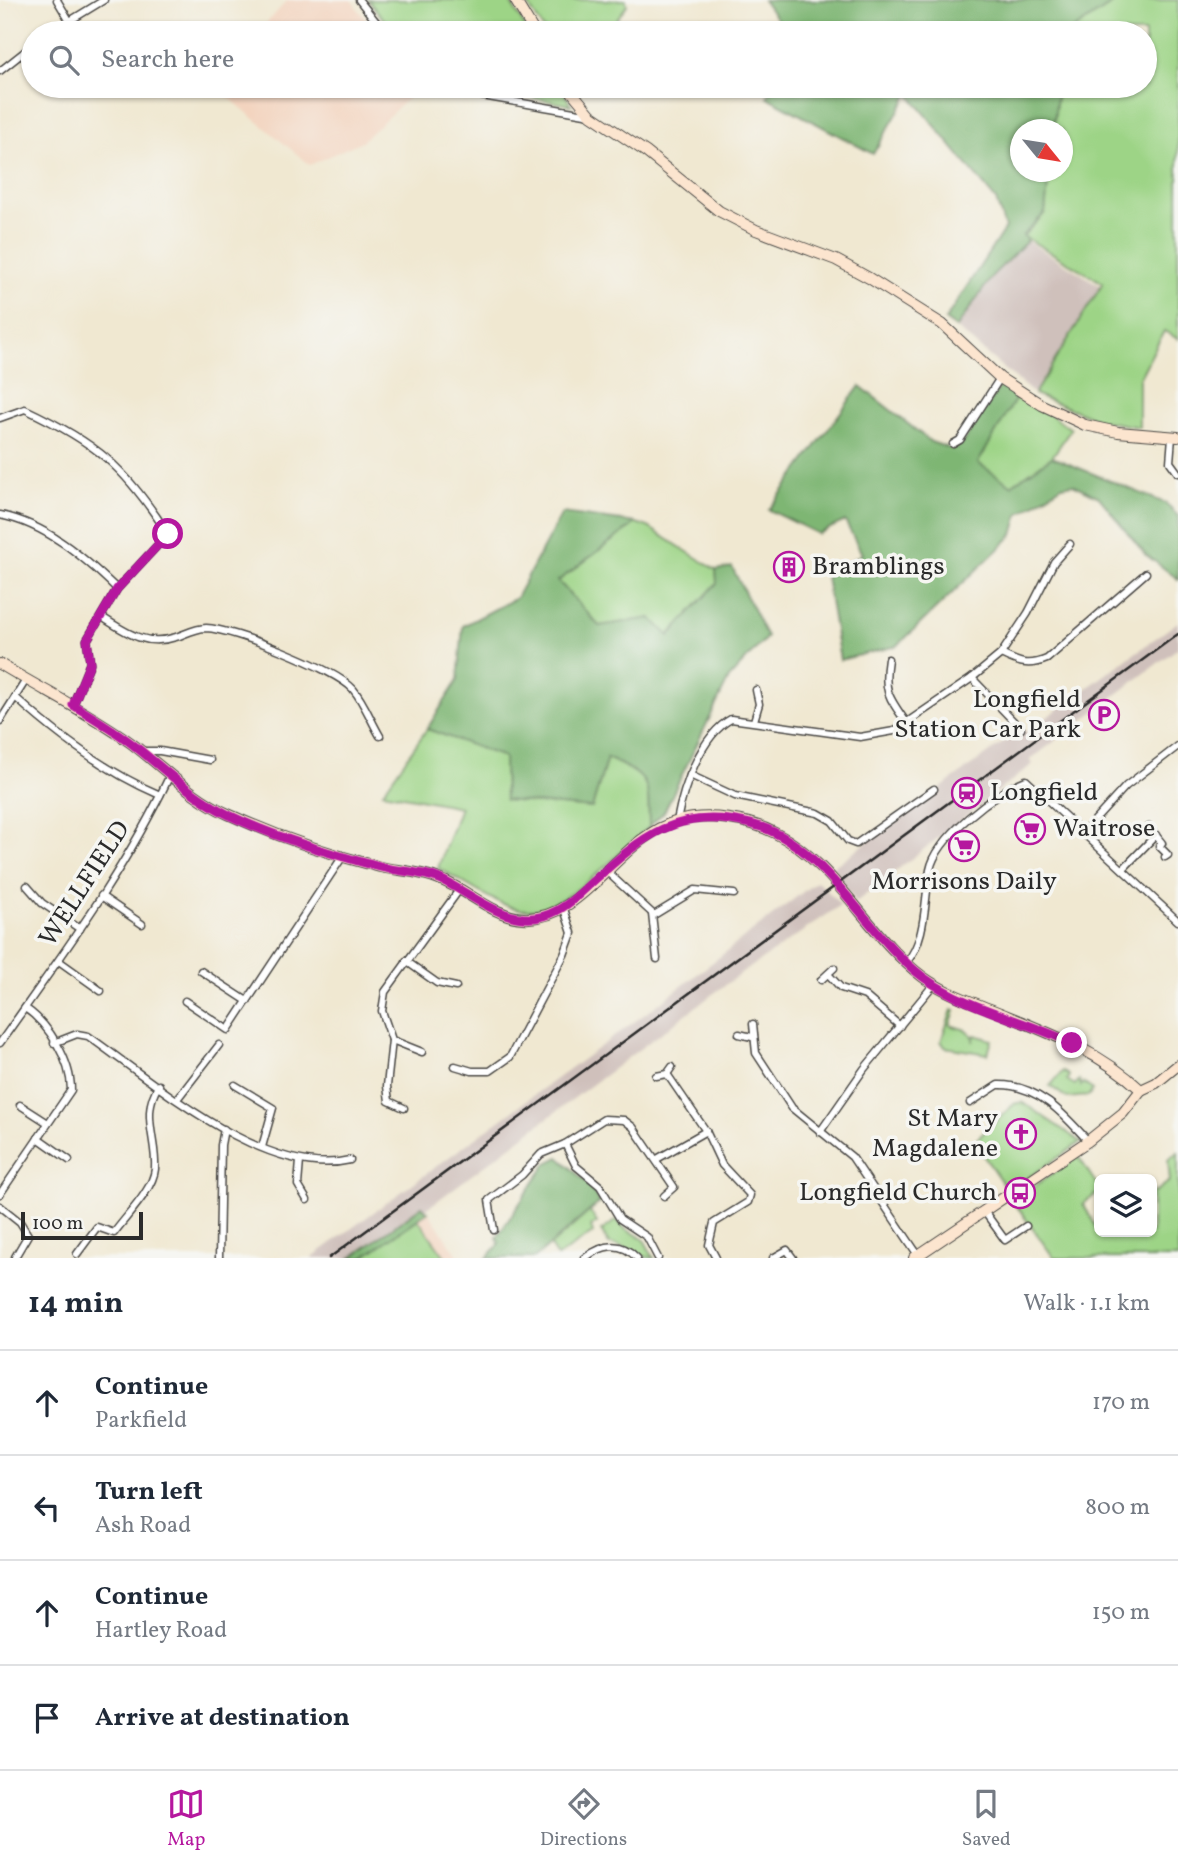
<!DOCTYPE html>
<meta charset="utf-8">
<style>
:root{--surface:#fff;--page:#f6f6f7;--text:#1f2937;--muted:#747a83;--line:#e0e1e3;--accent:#b5179e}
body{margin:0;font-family:Vollkorn,serif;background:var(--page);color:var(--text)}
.controls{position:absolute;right:21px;bottom:21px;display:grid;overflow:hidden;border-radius:10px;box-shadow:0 2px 5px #0004}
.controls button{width:63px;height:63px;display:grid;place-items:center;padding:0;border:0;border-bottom:2px solid var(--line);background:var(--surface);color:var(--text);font:35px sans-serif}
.compass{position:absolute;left:1010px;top:119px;width:63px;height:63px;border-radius:50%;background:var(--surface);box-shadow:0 2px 5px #0004;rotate:120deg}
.scale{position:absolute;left:21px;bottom:18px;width:122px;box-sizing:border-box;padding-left:7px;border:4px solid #2b2b2b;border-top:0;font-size:19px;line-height:24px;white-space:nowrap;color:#2b2b2b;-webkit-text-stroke:5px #f6f6f2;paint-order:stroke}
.stop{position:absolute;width:21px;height:21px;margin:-16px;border:5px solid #b5179e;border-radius:50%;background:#fff}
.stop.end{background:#b5179e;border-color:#fff;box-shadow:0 2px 7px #0008}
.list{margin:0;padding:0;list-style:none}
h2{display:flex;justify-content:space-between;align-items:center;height:91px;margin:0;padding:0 28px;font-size:30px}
h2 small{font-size:23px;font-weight:400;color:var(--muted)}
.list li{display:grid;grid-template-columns:46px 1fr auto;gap:21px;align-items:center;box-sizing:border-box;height:105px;padding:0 28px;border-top:2px solid var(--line)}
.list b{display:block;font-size:26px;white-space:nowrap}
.list p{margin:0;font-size:23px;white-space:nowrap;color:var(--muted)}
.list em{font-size:23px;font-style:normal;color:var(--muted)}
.icon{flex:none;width:38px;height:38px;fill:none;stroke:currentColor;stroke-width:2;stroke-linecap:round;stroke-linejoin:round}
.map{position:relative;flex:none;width:1178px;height:1258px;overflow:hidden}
.search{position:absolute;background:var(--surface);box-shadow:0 2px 5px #0004;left:21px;right:21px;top:21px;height:77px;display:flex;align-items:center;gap:18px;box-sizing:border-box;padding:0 24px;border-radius:38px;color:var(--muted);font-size:26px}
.sheet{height:511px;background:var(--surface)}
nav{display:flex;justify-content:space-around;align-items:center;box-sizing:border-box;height:98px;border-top:2px solid var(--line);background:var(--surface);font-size:19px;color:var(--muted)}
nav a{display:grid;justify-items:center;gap:4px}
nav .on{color:var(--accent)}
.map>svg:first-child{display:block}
</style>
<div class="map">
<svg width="1178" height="1258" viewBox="0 0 1178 1258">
<rect width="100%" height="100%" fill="#f6f6f2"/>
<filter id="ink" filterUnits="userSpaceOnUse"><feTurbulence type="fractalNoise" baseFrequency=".0143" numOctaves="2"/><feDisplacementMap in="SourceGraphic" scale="14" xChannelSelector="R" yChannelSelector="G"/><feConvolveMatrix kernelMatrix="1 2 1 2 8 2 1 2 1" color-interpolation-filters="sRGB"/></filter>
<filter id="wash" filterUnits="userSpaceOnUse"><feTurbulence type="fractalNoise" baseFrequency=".00686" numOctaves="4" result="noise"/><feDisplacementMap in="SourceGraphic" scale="28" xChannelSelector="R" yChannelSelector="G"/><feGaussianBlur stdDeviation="1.57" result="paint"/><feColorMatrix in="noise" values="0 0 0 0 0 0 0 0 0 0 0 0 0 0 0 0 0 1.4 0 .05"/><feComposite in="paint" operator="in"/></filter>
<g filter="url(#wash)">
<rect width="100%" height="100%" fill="#f0e8d1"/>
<g fill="#f3d4bf">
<path d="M288,0H351L376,33H257Z"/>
<path d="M215,86H421L362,141L310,165Z"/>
<path d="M428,1212L460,1258H366Z"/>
</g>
<g fill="#cfc0bb">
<path d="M1027,241L1101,286L1034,394L956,328L994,274Z"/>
<path d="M1178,622V648L1030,760L1033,764L856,902L833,867L1023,728L1025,732L1032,728Z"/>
<path d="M817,881L841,905L729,982L361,1258H311L664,1000Z"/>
</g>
<g fill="#9dd486" stroke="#648058" stroke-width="2">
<path d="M368,0H509L529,33H395Z"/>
<path d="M525,0H626L627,5L607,33H546Z"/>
<path d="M1118,0H1178V339L1164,331L1139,379V427L1099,420L1034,394L1103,283L1023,236L1045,213L1049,172H1062V130L1053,129L1058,86H1145V33H1068Z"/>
<path d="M468,86H560L571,105L469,86Z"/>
<path d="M1019,393L1071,429L1052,457L1011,485L977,463Z"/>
<path d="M636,523L648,527L716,570L718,583L668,636L651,618L599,626L558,581Z"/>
<path d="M427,729L504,757L505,800L592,808L607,758C652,779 648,779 649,827C619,852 565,912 526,910C501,909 461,880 438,868L460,807L383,792Z"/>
<path d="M952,1010L955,1011L950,1025L966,1030L973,1036V1042L975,1035L992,1040L988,1054L945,1047L941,1041Z"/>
<path d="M1063,1071L1069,1076L1067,1080L1075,1085L1079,1080L1081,1086L1083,1083L1093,1090L1088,1096L1067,1098L1050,1086Z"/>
<path d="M1022,1102L1081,1142L1008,1191L974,1142L1014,1104Z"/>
<path d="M1178,1152V1258H1054L1013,1201L1078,1156L1099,1188V1192L1083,1204L1099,1232H1152V1194L1170,1181L1168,1160Z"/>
<path d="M590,1211L597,1223L591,1227L593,1233L557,1257L550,1246Z"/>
<path d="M417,1218L446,1258H361Z"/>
<path d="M617,1220L625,1229L643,1238L654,1258C636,1258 625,1244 609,1244L601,1231Z"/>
</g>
<g fill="#7eb673" stroke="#54704f" stroke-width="2">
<path d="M763,0H1118L1068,33H787Z"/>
<path d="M773,86H1058L1053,129L1020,130V172H1049L1045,213L1023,235L1027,241L994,274L956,328L945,320L1005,228L996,200L909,94L873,154L767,97Z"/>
<path d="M1001,385L1019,393L978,463L1011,485L1052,457L1165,503L1178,516V579L1145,554L1099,497L1073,484L1062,486L1019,514L1013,535L897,646L840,660L826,577L862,554L845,521L818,534L769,510L860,386L931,442L952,449L962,443Z"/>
<path d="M562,513L636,523L558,581L599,626L651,618L669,636L717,583L716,570L732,567L767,637L729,678L664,812L649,827C648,780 652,779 607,758L592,808L505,800L504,757L427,729L458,680L463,626L516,598Z"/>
<path d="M559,1157L586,1182L600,1202L535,1258H487L499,1245L497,1237L547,1163Z"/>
<path d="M422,1206L428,1212L362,1258H351Z"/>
</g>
</g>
<g filter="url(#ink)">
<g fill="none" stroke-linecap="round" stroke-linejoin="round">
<g stroke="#494744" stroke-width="9">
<g id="street">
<path d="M57,0L69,20"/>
<path d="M359,0L385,33"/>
<path d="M50,33L104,0"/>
<path d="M0,71L33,45"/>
<path d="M453,86L482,96L591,115"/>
<path d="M0,418L25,409C97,443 125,467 168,534L117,589L87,640L90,663L73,705"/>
<path d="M1172,437L1170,462L1178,473"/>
<path d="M953,444L960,440L1000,378"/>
<path d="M0,515C46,524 84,557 117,589"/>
<path d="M102,617C127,633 146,647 176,637C185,634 196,628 206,628C234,629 335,669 353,689C364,702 371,721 380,736"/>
<path d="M1001,654C1019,663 1028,667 1047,659L1146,573"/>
<path d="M888,659C883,690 888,697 906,722"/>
<path d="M972,678L1021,729"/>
<path d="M15,697C59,737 106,772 160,795"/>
<path d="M0,721L26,680"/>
<path d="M754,721L759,704L756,690"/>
<path d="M143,751H160L210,760"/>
<path d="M690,775L735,796L818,813L832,821L848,841L856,844L934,789"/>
<path d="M677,821C683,788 701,735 731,719L860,737L894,731L972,678L1001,654L1028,613L1054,562L1070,544"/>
<path d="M1149,827L1162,843L1159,846L1168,855L1165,857"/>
<path d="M1084,832L1126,786L1178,746"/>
<path d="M1123,869L1156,835"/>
<path d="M605,870L654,915L695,890L734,894"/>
<path d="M27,886L42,903L80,929"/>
<path d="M101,896L142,924"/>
<path d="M652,914L657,959"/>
<path d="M59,961L101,991"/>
<path d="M406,961L437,983L456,987"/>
<path d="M906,963C927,939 924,899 930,870C936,838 996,791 1026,780L1178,921"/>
<path d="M201,971L247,1001"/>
<path d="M828,974L841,988L865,996L900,1026"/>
<path d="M821,980L834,968"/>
<path d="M185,1001L228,1030L343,856"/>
<path d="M753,1024L756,1053L792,1108L852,1157L918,1255"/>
<path d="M739,1034L752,1037"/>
<path d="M392,1040L387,1086L389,1101L404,1108"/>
<path d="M0,1043C61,956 125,871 170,775"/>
<path d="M54,1043L77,1034L88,1036C154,1082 265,1180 350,1160"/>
<path d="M422,1052L392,1040L382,1011L385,992L459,890"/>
<path d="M455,1066L472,1071H490L510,1057L564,955L572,933L564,909"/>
<path d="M667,1074L706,1131L722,1165L750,1195L748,1202L714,1223L709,1245L716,1258"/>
<path d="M656,1076L667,1074L672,1067"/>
<path d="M235,1085L273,1108L262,1147"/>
<path d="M178,1098L219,1045"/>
<path d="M970,1103L998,1085C1037,1084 1064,1114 1088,1141"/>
<path d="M20,1105L48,1123"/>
<path d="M820,1132L864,1069L934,984"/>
<path d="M38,1138L69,1160"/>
<path d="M565,1144L576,1166L600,1186L620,1219L647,1237L658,1258"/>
<path d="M657,1159L706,1131"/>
<path d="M300,1161L298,1185L307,1200"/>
<path d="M0,1194L71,1090C71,1061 49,1024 25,1008"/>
<path d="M0,1206L20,1222L28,1235L15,1257"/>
<path d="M984,1211L1005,1240L1026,1226"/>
<path d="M494,1230L489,1200L522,1175L541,1154L565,1144L604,1119L624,1120L633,1127L674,1187L664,1196"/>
<path d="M77,1254L97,1227L114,1233C126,1216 153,1190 155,1169C157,1139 140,1113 159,1085"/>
<path d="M219,1258L221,1145L224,1129"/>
<path d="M585,1258C602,1245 620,1240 637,1258"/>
<path d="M773,1258L787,1250L793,1258"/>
</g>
</g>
<g stroke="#494744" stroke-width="12">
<g id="secondary">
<path d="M515,0L535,33"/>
<path d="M567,86L591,115L646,152L719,211L756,230L836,260L869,278L942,324L1000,378L1042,405L1085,425L1118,432L1178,437"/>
<path d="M0,664C44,691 90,713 131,743C163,767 192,798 228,814C276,836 329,854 380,867C399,871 420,871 439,879C467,889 492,916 523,918C584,922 619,836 678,821C708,813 748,819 775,833C837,864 868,936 923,977C945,993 970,1001 995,1011C1047,1032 1100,1051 1141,1090"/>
<path d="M914,1258L1088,1141L1123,1113L1141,1090L1156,1083L1178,1065"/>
</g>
</g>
<use href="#street" stroke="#fff" stroke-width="6"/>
<use href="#secondary" stroke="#fce5cf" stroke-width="10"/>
<path stroke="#2b2b2b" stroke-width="2.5" d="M329,1258L1178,634"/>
</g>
</g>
<g fill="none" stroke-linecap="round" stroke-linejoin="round" filter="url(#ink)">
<path stroke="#b5179e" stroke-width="9" d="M168,534L117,589L87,640L90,663L73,705C94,718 116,731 136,747C165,770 193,797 225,813C270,836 331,854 380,867C400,872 423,871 442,880C473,895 507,927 544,916C564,910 576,897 591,883C643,836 677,806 751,824C824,841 864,933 923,977C966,1009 1024,1020 1072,1043"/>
</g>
<defs>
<g id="building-ring" transform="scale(1.575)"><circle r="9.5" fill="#f6f6f2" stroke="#b5179e" stroke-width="1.5"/><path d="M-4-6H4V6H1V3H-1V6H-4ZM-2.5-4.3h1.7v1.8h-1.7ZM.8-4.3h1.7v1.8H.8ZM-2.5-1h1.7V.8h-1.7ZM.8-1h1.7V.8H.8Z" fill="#b5179e"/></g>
<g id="parking-ring" transform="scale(1.575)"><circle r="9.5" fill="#f6f6f2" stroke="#b5179e" stroke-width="1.5"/><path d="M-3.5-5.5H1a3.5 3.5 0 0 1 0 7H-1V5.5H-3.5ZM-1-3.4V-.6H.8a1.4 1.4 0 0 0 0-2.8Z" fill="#b5179e"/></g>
<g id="station-ring" transform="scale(1.575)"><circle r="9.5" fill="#f6f6f2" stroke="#b5179e" stroke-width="1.5"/><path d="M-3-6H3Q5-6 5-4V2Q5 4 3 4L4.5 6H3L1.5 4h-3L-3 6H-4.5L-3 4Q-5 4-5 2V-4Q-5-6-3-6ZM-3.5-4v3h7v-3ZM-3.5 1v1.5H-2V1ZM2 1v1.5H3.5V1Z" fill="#b5179e"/></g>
<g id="supermarket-ring" transform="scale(1.575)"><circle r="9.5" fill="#f6f6f2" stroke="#b5179e" stroke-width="1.5"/><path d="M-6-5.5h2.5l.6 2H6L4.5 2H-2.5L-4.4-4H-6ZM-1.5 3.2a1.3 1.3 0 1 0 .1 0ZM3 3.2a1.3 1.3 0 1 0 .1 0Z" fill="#b5179e"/></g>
<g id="church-ring" transform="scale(1.575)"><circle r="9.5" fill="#f6f6f2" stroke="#b5179e" stroke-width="1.5"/><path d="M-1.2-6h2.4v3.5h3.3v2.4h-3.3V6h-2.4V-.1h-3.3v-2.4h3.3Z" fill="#b5179e"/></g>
<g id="bus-ring" transform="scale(1.575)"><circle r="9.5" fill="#f6f6f2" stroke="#b5179e" stroke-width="1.5"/><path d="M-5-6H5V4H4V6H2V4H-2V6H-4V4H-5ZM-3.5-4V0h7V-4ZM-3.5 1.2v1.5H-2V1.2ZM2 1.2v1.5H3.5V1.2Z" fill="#b5179e"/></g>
</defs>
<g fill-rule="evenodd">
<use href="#building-ring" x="789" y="567"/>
<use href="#parking-ring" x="1104" y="715"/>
<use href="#station-ring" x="967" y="793"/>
<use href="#supermarket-ring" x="1030" y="829"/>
<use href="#supermarket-ring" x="964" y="846"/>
<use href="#church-ring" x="1021" y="1134"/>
<use href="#bus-ring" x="1020" y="1193"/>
</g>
<g text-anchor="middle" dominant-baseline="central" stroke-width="7" stroke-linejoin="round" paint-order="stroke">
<g font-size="26" fill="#2b2b2b" stroke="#f6f6f2" text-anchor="start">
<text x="812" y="567">Bramblings</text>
<text x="1081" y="700" text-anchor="end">Longfield<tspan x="1081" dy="30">Station Car Park</tspan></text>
<text x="990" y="793">Longfield</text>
<text x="1053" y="829">Waitrose</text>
<text x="964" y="882" text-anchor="middle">Morrisons Daily</text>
<text x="998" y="1119" text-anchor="end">St Mary<tspan x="998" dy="30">Magdalene</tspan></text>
<text x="997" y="1193" text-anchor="end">Longfield Church</text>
</g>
<g font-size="26" fill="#2b2b2b" stroke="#f6f6f2">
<text transform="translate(85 884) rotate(-57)">WELLFIELD</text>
</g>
</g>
</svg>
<div class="controls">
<button><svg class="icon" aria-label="layers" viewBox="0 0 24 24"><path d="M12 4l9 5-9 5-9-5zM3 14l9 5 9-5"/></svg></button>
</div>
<svg class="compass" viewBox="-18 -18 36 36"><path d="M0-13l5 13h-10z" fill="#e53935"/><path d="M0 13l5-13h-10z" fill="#747a83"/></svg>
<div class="scale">100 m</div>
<div class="stop" style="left:168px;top:534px"></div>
<div class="stop end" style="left:1072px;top:1043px"></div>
<div class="search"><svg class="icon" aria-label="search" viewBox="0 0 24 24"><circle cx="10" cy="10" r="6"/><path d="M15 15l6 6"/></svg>Search here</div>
</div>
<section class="sheet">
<h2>14 min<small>Walk · 1.1 km</small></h2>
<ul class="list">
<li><svg class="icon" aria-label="ahead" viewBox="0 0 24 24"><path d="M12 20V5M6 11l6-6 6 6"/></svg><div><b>Continue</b><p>Parkfield</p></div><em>170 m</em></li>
<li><svg class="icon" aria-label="left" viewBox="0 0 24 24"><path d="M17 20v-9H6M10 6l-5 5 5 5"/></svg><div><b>Turn left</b><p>Ash Road</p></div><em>800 m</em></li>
<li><svg class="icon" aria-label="ahead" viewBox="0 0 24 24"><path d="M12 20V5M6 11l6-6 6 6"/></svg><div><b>Continue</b><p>Hartley Road</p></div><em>150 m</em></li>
<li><svg class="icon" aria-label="arrive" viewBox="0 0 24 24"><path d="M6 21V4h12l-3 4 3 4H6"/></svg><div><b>Arrive at destination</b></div></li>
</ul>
</section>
<nav>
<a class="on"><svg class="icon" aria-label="map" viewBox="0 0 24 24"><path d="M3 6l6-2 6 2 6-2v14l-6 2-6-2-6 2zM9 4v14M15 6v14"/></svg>Map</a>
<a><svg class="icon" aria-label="directions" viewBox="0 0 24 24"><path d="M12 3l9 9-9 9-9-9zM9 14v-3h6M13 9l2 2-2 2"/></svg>Directions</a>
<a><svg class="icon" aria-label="saved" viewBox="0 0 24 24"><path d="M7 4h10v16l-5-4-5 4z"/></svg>Saved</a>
</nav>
